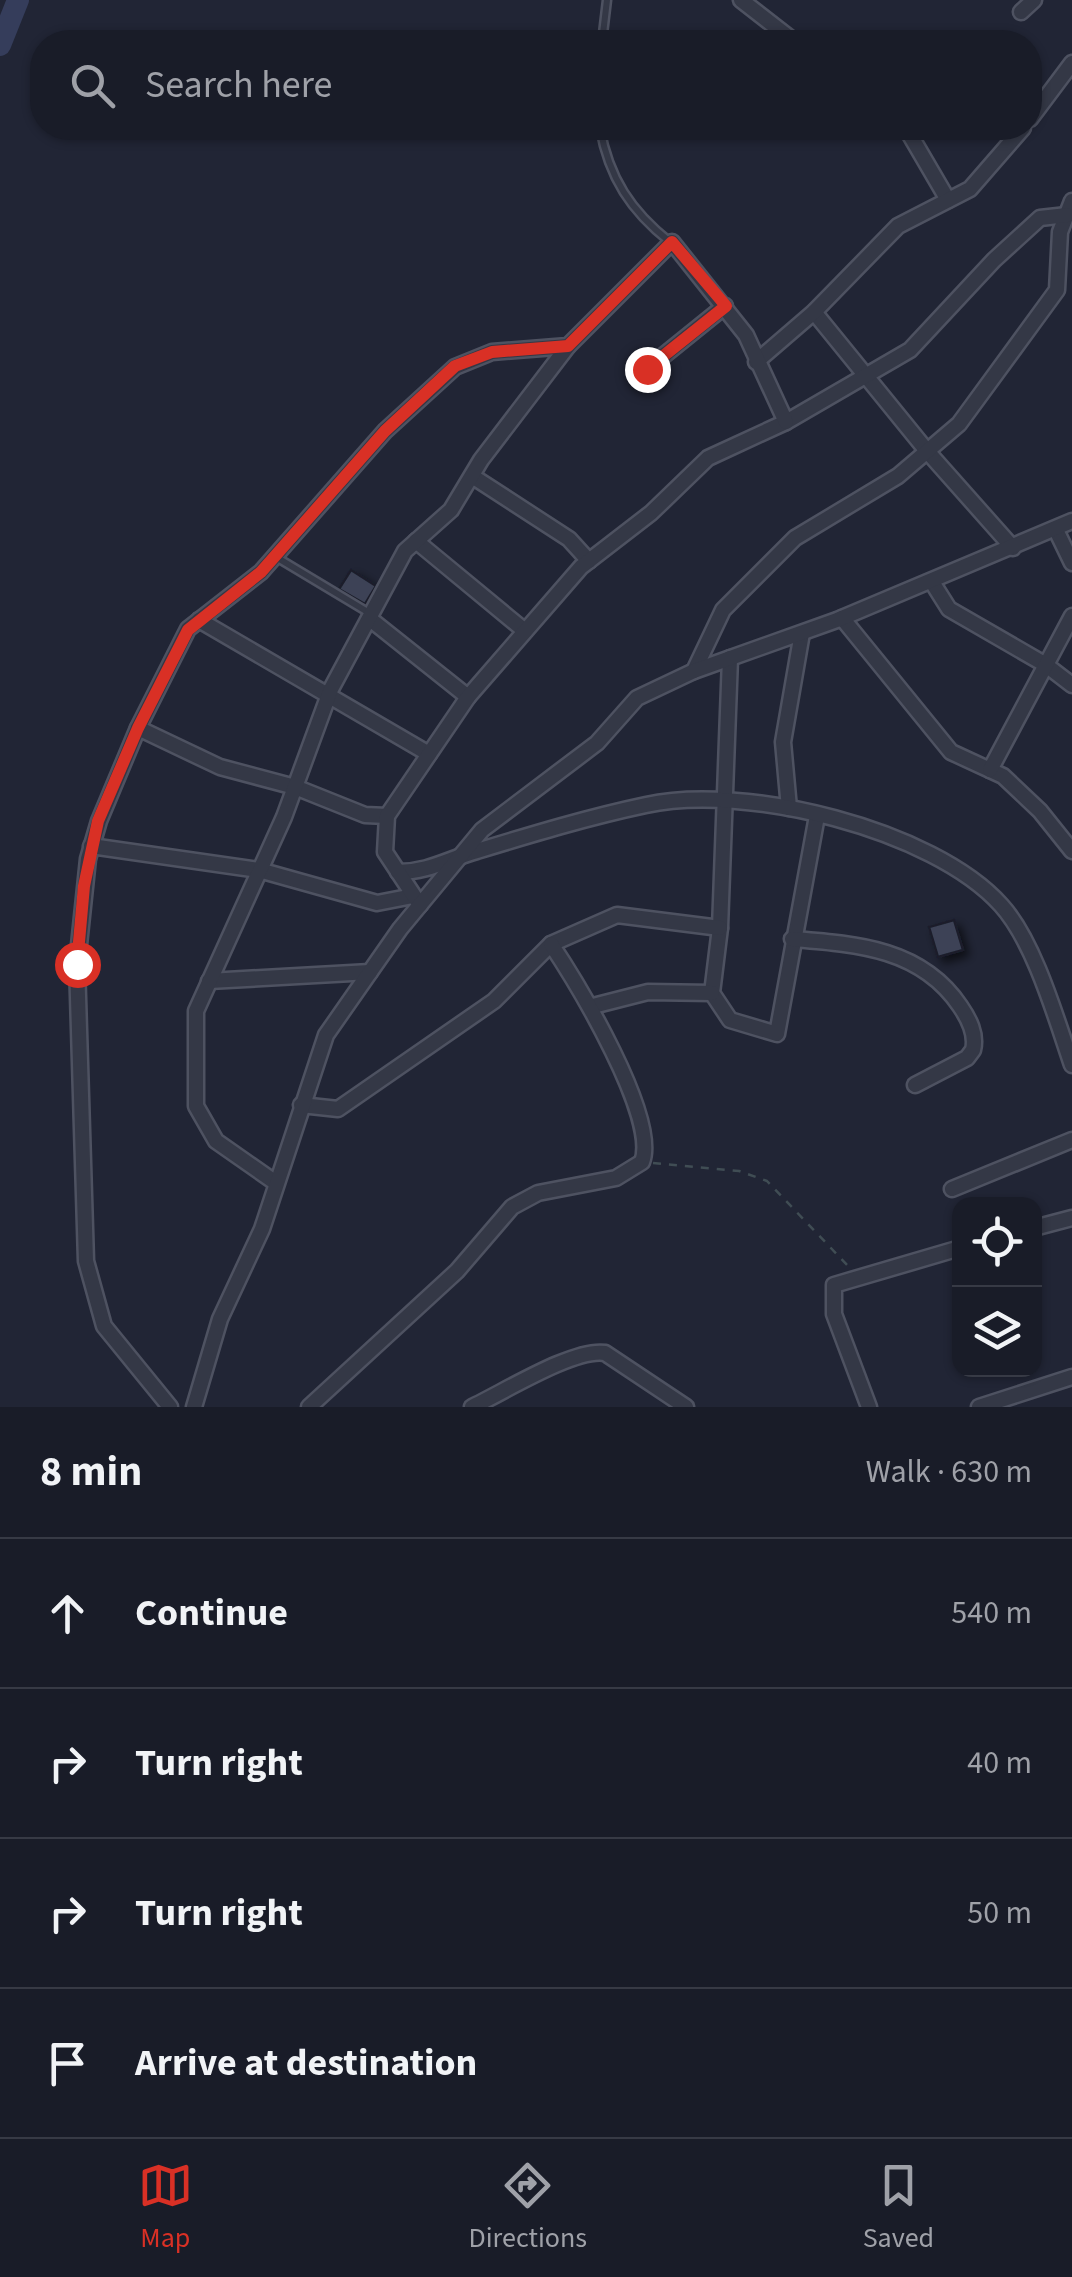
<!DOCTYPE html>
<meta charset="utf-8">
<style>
:root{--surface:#191c28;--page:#262934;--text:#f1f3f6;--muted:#9fa1a8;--line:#373a45;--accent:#d93025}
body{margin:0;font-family:"Source Sans 3",sans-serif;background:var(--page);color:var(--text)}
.controls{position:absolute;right:30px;bottom:30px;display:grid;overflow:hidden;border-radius:20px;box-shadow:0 2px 8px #0004}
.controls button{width:90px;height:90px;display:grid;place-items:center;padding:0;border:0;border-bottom:2px solid var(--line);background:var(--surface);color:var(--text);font:50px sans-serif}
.stop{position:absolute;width:30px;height:30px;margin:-22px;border:8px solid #d93025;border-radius:50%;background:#fff}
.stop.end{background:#d93025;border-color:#fff;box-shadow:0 2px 10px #0008}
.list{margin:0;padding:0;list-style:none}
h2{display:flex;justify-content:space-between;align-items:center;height:130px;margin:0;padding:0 40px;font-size:42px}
h2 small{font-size:32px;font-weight:400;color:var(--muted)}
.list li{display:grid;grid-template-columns:65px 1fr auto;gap:30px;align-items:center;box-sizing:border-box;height:150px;padding:0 40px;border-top:2px solid var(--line)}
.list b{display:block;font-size:38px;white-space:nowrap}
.list em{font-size:32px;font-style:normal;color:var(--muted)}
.icon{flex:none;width:55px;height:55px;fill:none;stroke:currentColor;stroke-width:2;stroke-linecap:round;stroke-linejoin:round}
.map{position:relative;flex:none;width:1072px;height:1407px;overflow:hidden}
.search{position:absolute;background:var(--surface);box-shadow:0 2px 8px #0004;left:30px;right:30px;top:30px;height:110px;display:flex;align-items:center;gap:25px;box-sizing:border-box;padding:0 35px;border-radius:40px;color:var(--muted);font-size:38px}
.sheet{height:730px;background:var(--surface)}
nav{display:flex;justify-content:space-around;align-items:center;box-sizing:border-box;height:140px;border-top:2px solid var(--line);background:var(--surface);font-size:28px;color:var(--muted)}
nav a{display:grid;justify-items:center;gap:5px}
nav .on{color:var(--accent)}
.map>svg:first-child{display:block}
</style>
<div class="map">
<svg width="1072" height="1407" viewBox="0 0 1072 1407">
<defs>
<filter id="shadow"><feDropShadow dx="5.5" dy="5.5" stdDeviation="5" flood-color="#0009"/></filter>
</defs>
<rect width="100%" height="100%" fill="#212535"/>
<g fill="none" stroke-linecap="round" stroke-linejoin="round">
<path stroke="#353d5b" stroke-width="22" d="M0,45L18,0"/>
</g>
<g fill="#3d4356" stroke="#1b1f2c" stroke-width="2.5" filter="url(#shadow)">
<path d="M351,570L376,586L365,604L339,589Z"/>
<path d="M954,920L963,950L938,957L929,927Z"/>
</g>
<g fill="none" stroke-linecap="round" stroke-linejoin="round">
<g stroke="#4e5261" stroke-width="11">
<g id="service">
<path d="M602,42L607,0"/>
<path d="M600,128C609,178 631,211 670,242"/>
<path d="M276,557L371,614"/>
</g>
</g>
<g stroke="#4e5261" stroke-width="19">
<g id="minor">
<path d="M741,0L795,42"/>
<path d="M1021,12L1034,0"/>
<path d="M1030,119L1072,63"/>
<path d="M906,128L948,200"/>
<path d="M814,312L927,451L1013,548"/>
<path d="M756,362L814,312L898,226L970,189L1023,128"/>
<path d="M647,369L725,306"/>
<path d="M472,476L569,539L589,561"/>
<path d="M1056,530L1072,563"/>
<path d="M416,541L525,631"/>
<path d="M932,582L949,609L1046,665L1072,685"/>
<path d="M842,618L951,752L1003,776L1040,811L1072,851"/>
<path d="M370,619L468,697"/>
<path d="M199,620L429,754"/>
<path d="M730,658L720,928L712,993L730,1020L777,1034L817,816"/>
<path d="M694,671L723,610L795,538L898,476L959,424L1057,290L1060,232L1072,201"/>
<path d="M138,728L220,767L295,787L365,815L387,816"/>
<path d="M990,770L1072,616"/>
<path d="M789,808L783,742L802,633"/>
<path d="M91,846L259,870L377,903L413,896"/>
<path d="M398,872C429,872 448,859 477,851C533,834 589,817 646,805C744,783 933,829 1001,905C1034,941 1056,1018 1072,1065"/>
<path d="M420,905L385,852L387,816L468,697L581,567L651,513L708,458L786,422L910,350L994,260L1040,218L1067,215"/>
<path d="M792,939C856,944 921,948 960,1006C969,1019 977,1034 973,1050L967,1058L915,1085"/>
<path d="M209,981L370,972"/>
<path d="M593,1006L648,992L712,993"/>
<path d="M301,1105L338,1109L494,1001L551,944L617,915L720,928"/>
<path d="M276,1183L216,1141L196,1106V1011L284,817L331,689L405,551L451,510L481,460L568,346"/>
<path d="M952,1189L1072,1140"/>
<path d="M1034,1228L1072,1218"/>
<path d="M170,1407L104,1326L86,1261L77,964L88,859L99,821L138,728L188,629L261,572L385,431L455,367L492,352L568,346L672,242L746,335L786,422"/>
<path d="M194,1407L220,1319L262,1229L326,1035L400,929L482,830L597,743L637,698L694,671L837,620L1072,521"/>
<path d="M309,1407L457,1271L512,1207L538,1193L616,1178L642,1162C659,1118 577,983 551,944"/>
<path d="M472,1407C504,1392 574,1348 605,1353L686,1407"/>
<path d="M869,1407L834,1314V1285L960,1248"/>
<path d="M979,1407L1072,1377"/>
</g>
</g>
<path stroke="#404d54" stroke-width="2.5" stroke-dasharray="8 8" stroke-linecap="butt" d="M653,1163L739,1171L767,1181L850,1268"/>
<use href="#service" stroke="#343846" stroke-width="6"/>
<use href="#minor" stroke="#343846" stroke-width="14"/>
</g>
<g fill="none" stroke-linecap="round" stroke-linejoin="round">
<path stroke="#d93025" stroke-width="12" d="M77,964L84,886L98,821L138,728L188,630L261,572L385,431L455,366L492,352L568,346L672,242L726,306L647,369"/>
</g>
</svg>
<div class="controls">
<button><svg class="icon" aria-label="locate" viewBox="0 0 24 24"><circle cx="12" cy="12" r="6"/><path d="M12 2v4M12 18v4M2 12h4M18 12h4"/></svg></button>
<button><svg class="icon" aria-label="layers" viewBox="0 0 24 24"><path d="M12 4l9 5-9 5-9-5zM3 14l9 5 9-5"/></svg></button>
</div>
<div class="stop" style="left:77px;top:964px"></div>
<div class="stop end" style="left:647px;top:369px"></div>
<div class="search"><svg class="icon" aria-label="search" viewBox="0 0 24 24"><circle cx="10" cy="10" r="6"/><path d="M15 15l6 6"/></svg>Search here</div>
</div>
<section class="sheet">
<h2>8 min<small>Walk · 630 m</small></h2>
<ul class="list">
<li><svg class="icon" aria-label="ahead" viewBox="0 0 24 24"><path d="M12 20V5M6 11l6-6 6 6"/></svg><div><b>Continue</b></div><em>540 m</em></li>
<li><svg class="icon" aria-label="right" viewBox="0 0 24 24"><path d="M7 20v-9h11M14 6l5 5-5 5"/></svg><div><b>Turn right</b></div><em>40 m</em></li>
<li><svg class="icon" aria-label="right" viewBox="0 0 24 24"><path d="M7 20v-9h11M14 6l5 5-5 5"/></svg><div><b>Turn right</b></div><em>50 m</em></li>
<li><svg class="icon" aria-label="arrive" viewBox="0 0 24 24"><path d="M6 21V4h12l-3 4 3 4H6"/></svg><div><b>Arrive at destination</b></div></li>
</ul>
</section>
<nav>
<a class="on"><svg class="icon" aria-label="map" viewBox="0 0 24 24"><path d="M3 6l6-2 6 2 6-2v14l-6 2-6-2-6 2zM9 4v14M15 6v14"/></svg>Map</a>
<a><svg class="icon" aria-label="directions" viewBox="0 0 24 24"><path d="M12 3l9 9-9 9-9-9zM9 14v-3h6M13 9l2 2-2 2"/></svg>Directions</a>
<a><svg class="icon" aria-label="saved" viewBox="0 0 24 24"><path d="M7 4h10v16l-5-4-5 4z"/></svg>Saved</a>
</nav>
